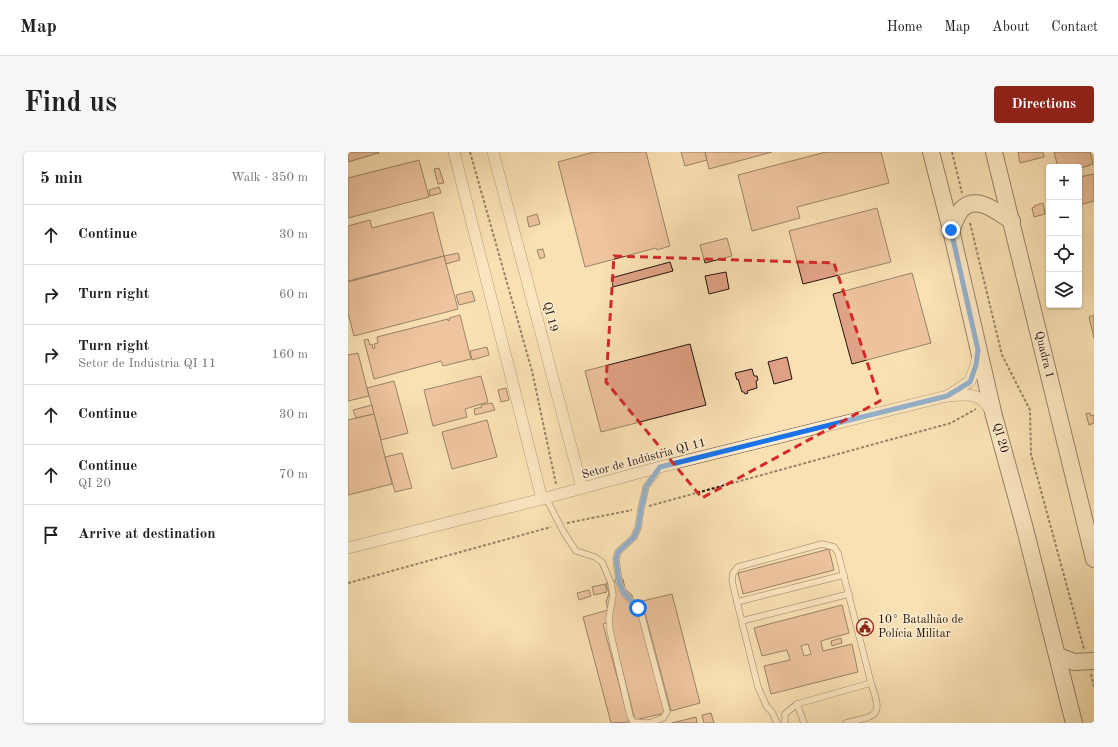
<!DOCTYPE html>
<meta charset="utf-8">
<style>
:root{--surface:#fff;--page:#f6f6f6;--text:#202124;--muted:#757577;--line:#e0e0e0;--accent:#8f2418}
body{margin:0;font-family:"Old Standard TT",serif;background:var(--page);color:var(--text)}
.controls{position:absolute;right:12px;top:12px;display:grid;overflow:hidden;border-radius:4px;box-shadow:0 1px 3px #0004}
.controls button{width:36px;height:36px;display:grid;place-items:center;padding:0;border:0;border-bottom:1px solid var(--line);background:var(--surface);color:var(--text);font:20px sans-serif}
.stop{position:absolute;width:12px;height:12px;margin:-9px;border:3px solid #1a73e8;border-radius:50%;background:#fff}
.stop.end{background:#1a73e8;border-color:#fff;box-shadow:0 1px 4px #0008}
.list{margin:0;padding:0;list-style:none}
h2{display:flex;justify-content:space-between;align-items:center;height:52px;margin:0;padding:0 16px;font-size:17px}
h2 small{font-size:13px;font-weight:400;color:var(--muted)}
.list li{display:grid;grid-template-columns:26px 1fr auto;gap:12px;align-items:center;box-sizing:border-box;height:60px;padding:0 16px;border-top:1px solid var(--line)}
.list b{display:block;font-size:15px;white-space:nowrap}
.list p{margin:0;font-size:13px;white-space:nowrap;color:var(--muted)}
.list em{font-size:13px;font-style:normal;color:var(--muted)}
.icon{flex:none;width:22px;height:22px;fill:none;stroke:currentColor;stroke-width:2;stroke-linecap:round;stroke-linejoin:round}
.map{position:relative;flex:none;width:746px;height:571px;overflow:hidden;border-radius:4px}
header{display:flex;align-items:center;gap:24px;box-sizing:border-box;height:56px;padding:0 20px;background:var(--surface);border-bottom:1px solid var(--line)}
header strong{font-size:19px}
nav{display:flex;gap:22px;margin-inline-start:auto;font-size:14px}
.intro{display:flex;align-items:center;justify-content:space-between;box-sizing:border-box;height:96px;padding:0 24px}
h1{margin:0;font-size:28px}
.button{padding:10px 18px;border-radius:4px;background:var(--accent);color:#fff;font-size:14px;font-weight:700}
main{display:flex;gap:24px;padding:0 24px}
aside{flex:1;background:var(--surface);border-radius:4px;box-shadow:0 1px 3px #0004}
.map>svg:first-child{display:block}
</style>
<header>
<strong>Map</strong>
<nav><a>Home</a><a>Map</a><a>About</a><a>Contact</a></nav>
</header>
<div class="intro"><h1>Find us</h1><a class="button">Directions</a></div>
<main>
<aside>
<h2>5 min<small>Walk · 350 m</small></h2>
<ul class="list">
<li><svg class="icon" aria-label="ahead" viewBox="0 0 24 24"><path d="M12 20V5M6 11l6-6 6 6"/></svg><div><b>Continue</b></div><em>30 m</em></li>
<li><svg class="icon" aria-label="right" viewBox="0 0 24 24"><path d="M7 20v-9h11M14 6l5 5-5 5"/></svg><div><b>Turn right</b></div><em>60 m</em></li>
<li><svg class="icon" aria-label="right" viewBox="0 0 24 24"><path d="M7 20v-9h11M14 6l5 5-5 5"/></svg><div><b>Turn right</b><p>Setor de Indústria QI 11</p></div><em>160 m</em></li>
<li><svg class="icon" aria-label="ahead" viewBox="0 0 24 24"><path d="M12 20V5M6 11l6-6 6 6"/></svg><div><b>Continue</b></div><em>30 m</em></li>
<li><svg class="icon" aria-label="ahead" viewBox="0 0 24 24"><path d="M12 20V5M6 11l6-6 6 6"/></svg><div><b>Continue</b><p>QI 20</p></div><em>70 m</em></li>
<li><svg class="icon" aria-label="arrive" viewBox="0 0 24 24"><path d="M6 21V4h12l-3 4 3 4H6"/></svg><div><b>Arrive at destination</b></div></li>
</ul>
</aside>
<div class="map">
<svg width="746" height="571" viewBox="0 0 746 571">
<rect width="100%" height="100%" fill="#fae1b4"/>
<filter id="stains"><feTurbulence type="fractalNoise" baseFrequency=".005" numOctaves="4"/><feColorMatrix values="0 0 0 0 .2 0 0 0 0 .09 0 0 0 0 .02 0 0 0 .5 -.17"/></filter>
<radialGradient id="worn" r=".72"><stop offset=".6" stop-color="#630" stop-opacity="0"/><stop offset="1" stop-color="#630" stop-opacity=".3"/></radialGradient>
<g fill="#e0a286" stroke="#24120b" fill-rule="evenodd">
<path d="M0,0H30L31,2L30,1L0,10Z"/>
<path d="M246,0H298L322,94L309,98L308,96L237,115L210,10Z"/>
<path d="M333,0H357L359,8L337,14Z"/>
<path d="M357,0H424L361,17Z"/>
<path d="M478,0H533L541,31L449,55L452,66L404,79L390,23Z"/>
<path d="M670,0H695L696,5L672,11Z"/>
<path d="M706,0H742L745,12L733,16V17L731,18V15H710Z"/>
<path d="M71,8L81,45L0,66V26Z"/>
<path d="M91,16L96,31L90,32L86,17Z"/>
<path d="M746,22V49L731,53V25Z"/>
<path d="M91,35L93,41L82,44L81,38Z"/>
<path d="M695,51L697,62L686,65L684,56L687,55L686,54Z"/>
<path d="M529,56L543,110L455,132L441,79Z"/>
<path d="M85,60L96,104L0,129V74L22,68L24,76Z"/>
<path d="M189,62L192,72L181,75L179,65Z"/>
<path d="M379,86L384,104L357,111L352,93Z"/>
<path d="M195,97L197,105L192,107L189,98Z"/>
<path d="M110,101L112,108L98,112L96,104Z"/>
<path d="M96,104L110,157L6,184L0,161V130Z"/>
<path d="M322,110L325,119L265,135L263,126Z"/>
<path d="M378,120L381,137L361,142L357,124Z"/>
<path d="M564,121L583,191L504,212L485,142Z"/>
<path d="M124,139L127,149L111,153L108,143Z"/>
<path d="M112,163L123,207L95,214L93,209L26,227L16,188L20,187L22,193L24,192L25,197L27,196L26,192L30,191L29,185L100,167V169L102,168L101,166Z"/>
<path d="M746,163V186L741,165Z"/>
<path d="M342,192L358,253L253,280L237,219Z"/>
<path d="M139,195L141,203L124,208L122,199Z"/>
<path d="M10,201L21,244L0,249V203Z"/>
<path d="M439,205L444,227L426,232L420,210Z"/>
<path d="M404,217L406,224H409L410,228L408,229L409,236L399,239L400,241L397,242L396,240H394L390,227L389,228L387,221Z"/>
<path d="M133,224L140,250L117,257L119,265L85,274L76,238Z"/>
<path d="M46,229L60,281L33,288L19,236Z"/>
<path d="M158,236L161,248L153,250L150,238Z"/>
<path d="M144,251L147,258L127,263L126,257L134,255L133,253Z"/>
<path d="M24,253L26,262L8,266L5,258Z"/>
<path d="M742,261L743,264L746,263V271L741,273L738,262Z"/>
<path d="M26,262L44,332L0,343V268Z"/>
<path d="M139,268L149,305L104,317L94,280Z"/>
<path d="M54,301L64,336L47,340L37,305Z"/>
<path d="M481,397L486,418L395,442L390,421Z"/>
<path d="M275,427L277,437L284,443L286,451L324,442L352,551L323,559L297,461L291,462L317,561L287,568L262,470L255,472L281,570L263,571L235,465L260,458L258,450L261,441L258,431Z"/>
<path d="M257,432L259,440L246,443L244,435Z"/>
<path d="M241,438L243,444L231,448L229,441Z"/>
<path d="M494,453L501,481L473,489L475,499L504,492L510,520L423,542L416,514L442,508L439,498L414,504L406,476ZM460,492L463,502L456,504L453,494Z"/>
<path d="M493,486L494,491L484,494L483,489Z"/>
<path d="M363,561L366,571H356L354,563Z"/>
<path d="M348,565L349,571H324Z"/>
</g>
<g fill="none" stroke-linecap="round" stroke-linejoin="round">
<g stroke="#5a4635" stroke-width="7">
<g id="lane">
<path d="M198,346L215,379L228,399L247,405L254,410L263,431L265,443L261,466L262,479L282,564L285,570L300,571"/>
<path d="M389,450L496,423"/>
<path d="M394,469L501,442"/>
<path d="M449,552L456,571"/>
<path d="M301,571L315,566L319,560L294,465L290,456L276,441L271,430L268,407L270,400L286,385L290,376L293,357L298,335L312,316"/>
<path d="M429,571L424,560L419,555L410,535L389,450L384,429L385,421L390,415L474,392L486,395L490,401L523,531L449,552L437,562V571"/>
<path d="M498,571C530,563 535,565 523,531"/>
</g>
</g>
<g stroke="#5a4635" stroke-width="12">
<g id="street">
<path d="M106,0L194,347"/>
<path d="M145,0L234,336"/>
<path d="M600,244L622,229L628,213L630,203"/>
<path d="M0,396L194,347L312,315L599,244C617,243 632,239 642,258"/>
</g>
</g>
<g stroke="#24120b" stroke-width="18">
<g id="secondary">
<path d="M583,0L603,78L646,264L676,373L726,571"/>
<path d="M646,0L746,407"/>
<path d="M603,78C606,72 609,63 613,58C628,41 650,61 664,69"/>
<path d="M710,504L726,510L746,509"/>
</g>
</g>
<g stroke="#24120b" stroke-width="2" stroke-dasharray="3 2" stroke-linecap="butt">
<path d="M122,0L184,219L208,332"/>
<path d="M604,0L614,41"/>
<path d="M622,71L654,203L682,258L683,302L736,497"/>
<path d="M301,354L603,271L628,257"/>
<path d="M219,371L284,358"/>
<path d="M0,431L203,375"/>
<path d="M743,522L746,535"/>
</g>
<use href="#lane" stroke="#fcecce" stroke-width="5.5"/>
<use href="#street" stroke="#fcecce" stroke-width="11"/>
<use href="#secondary" stroke="#fcecce" stroke-width="16"/>
</g>
<g fill="none" stroke-linecap="round" stroke-linejoin="round">
<path stroke="#1a73e8" stroke-width="5" d="M290,456L276,441L271,430L268,407L270,400L286,385L290,376L293,357L298,335L312,315L599,244L622,230L628,213L630,198L603,78"/>
</g>
<path d="M0 0H746V571H0ZM266,104L486,111L532,249L354,346L258,230Z" fill="#fae1b4" fill-opacity=".55" fill-rule="evenodd"/>
<path fill="none" stroke="#d62828" stroke-width="3" stroke-dasharray="8 5" stroke-linejoin="round" d="M266,104L486,111L532,249L354,346L258,230Z"/>
<defs>
<g id="civic-ring" transform="scale(0.9)"><circle r="9.5" fill="#fcecce" stroke="#8f2418" stroke-width="1.5"/><path d="M-.6-6.5H3V-4.5H.6V-3L4-1V1h2V6H-6V1h2V-1L-.6-3ZM-1.2 2.5V6h2.4V2.5Z" fill="#8f2418"/></g>
</defs>
<g fill-rule="evenodd">
<use href="#civic-ring" x="517" y="475"/>
</g>
<g text-anchor="middle" dominant-baseline="central" stroke-width="3.5" stroke-linejoin="round" paint-order="stroke">
<g font-size="12" fill="#24120b" stroke="#fcecce">
<text transform="translate(202 165) rotate(75)">QI 19</text>
<text transform="translate(696 203) rotate(76)">Quadra 1</text>
<text transform="translate(652 286) rotate(74)">QI 20</text>
<text transform="translate(296 307) rotate(-15)">Setor de Indústria QI 11</text>
</g>
<g font-size="12" fill="#24120b" stroke="#fcecce" text-anchor="start">
<text x="530" y="468">10° Batalhão de<tspan x="530" dy="14">Polícia Militar</tspan></text>
</g>
</g>
<rect width="100%" height="100%" filter="url(#stains)"/>
<rect width="100%" height="100%" fill="url(#worn)"/>
</svg>
<div class="controls">
<button>+</button>
<button>−</button>
<button><svg class="icon" aria-label="locate" viewBox="0 0 24 24"><circle cx="12" cy="12" r="6"/><path d="M12 2v4M12 18v4M2 12h4M18 12h4"/></svg></button>
<button><svg class="icon" aria-label="layers" viewBox="0 0 24 24"><path d="M12 4l9 5-9 5-9-5zM3 14l9 5 9-5"/></svg></button>
</div>
<div class="stop" style="left:290px;top:456px"></div>
<div class="stop end" style="left:603px;top:78px"></div>
</div>
</main>
